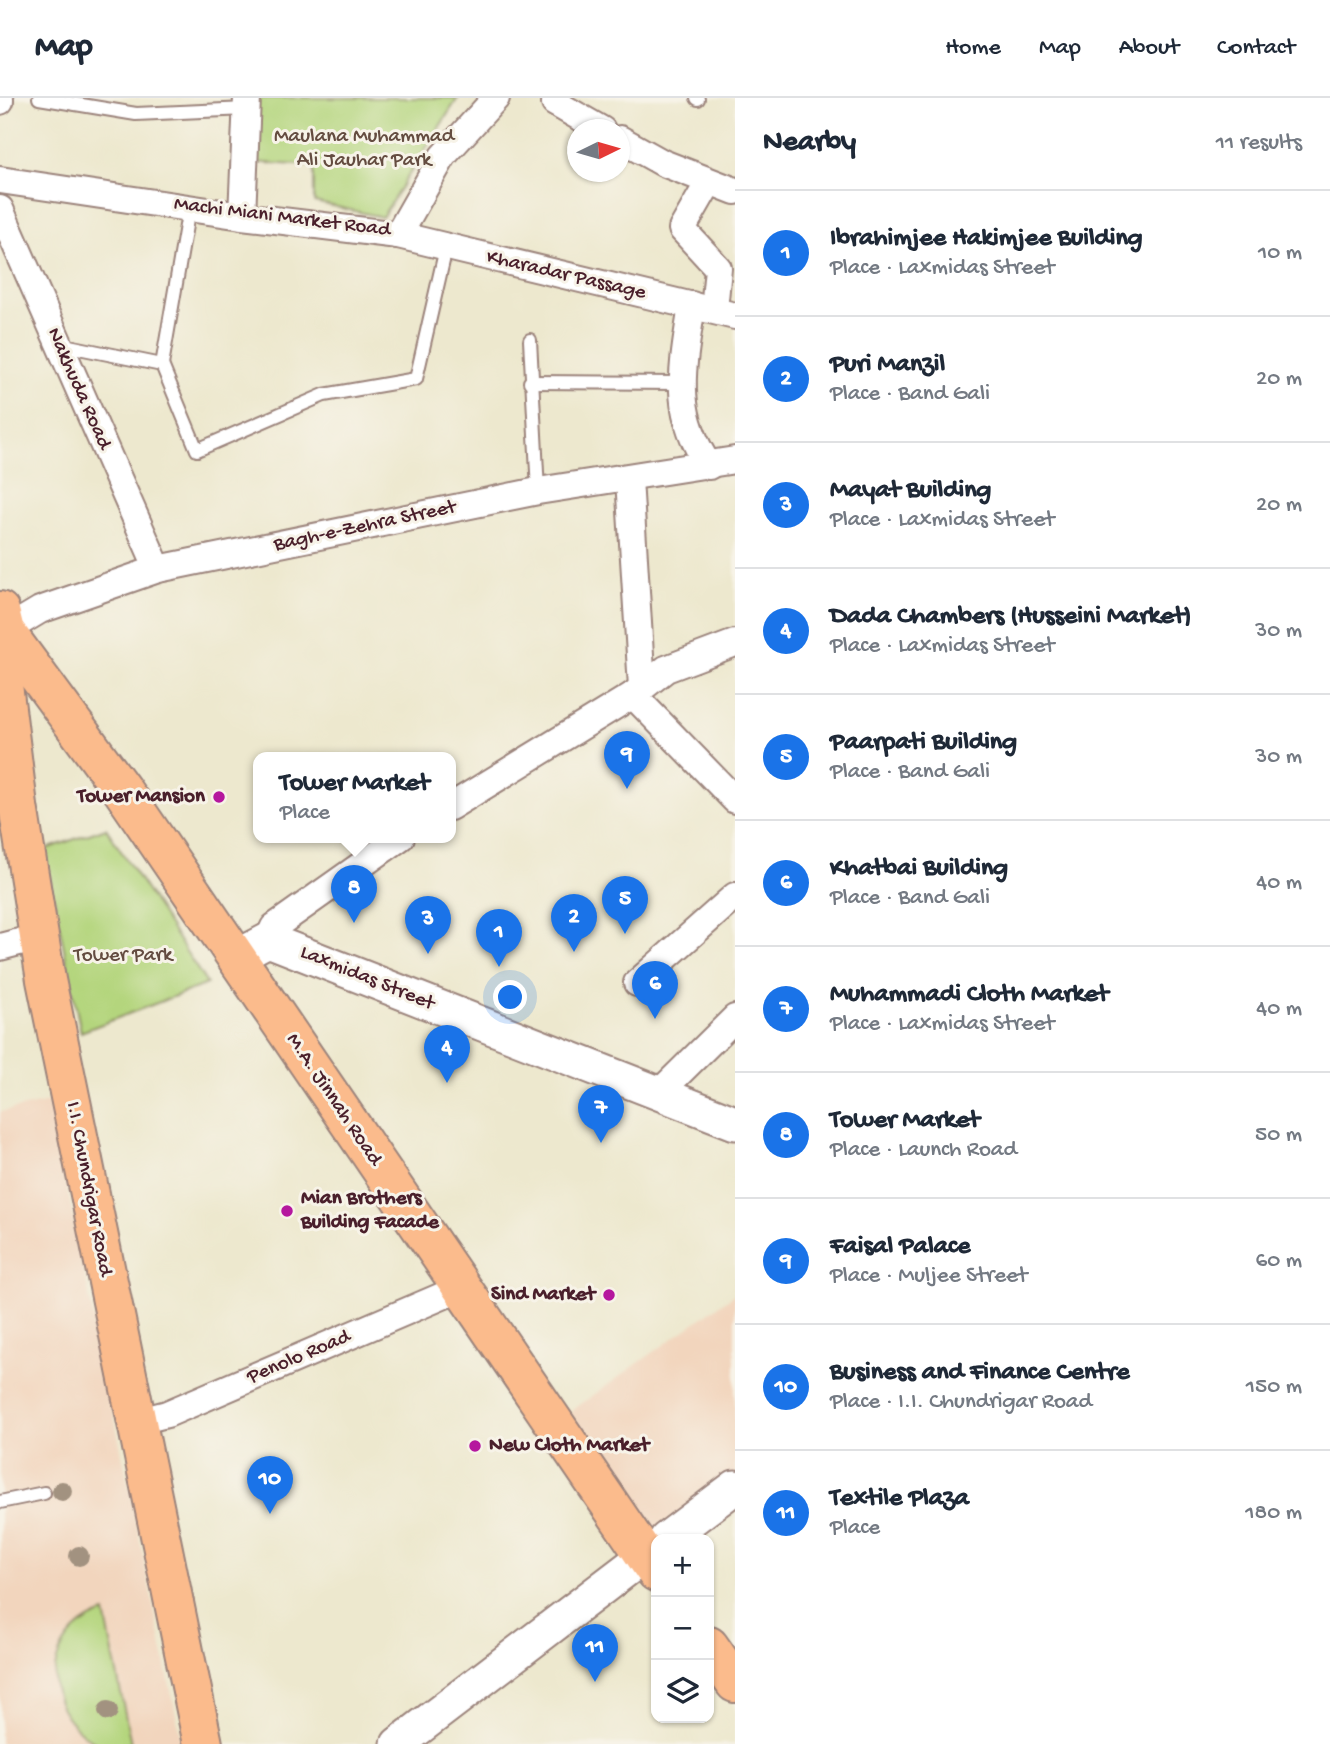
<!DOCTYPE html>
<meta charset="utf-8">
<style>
:root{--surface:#fff;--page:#f6f6f7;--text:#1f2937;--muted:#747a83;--line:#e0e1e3;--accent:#1a73e8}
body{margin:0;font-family:"Gochi Hand",sans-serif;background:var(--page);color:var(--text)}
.controls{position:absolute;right:21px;bottom:21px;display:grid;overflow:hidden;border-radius:14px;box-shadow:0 2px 5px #0004}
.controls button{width:63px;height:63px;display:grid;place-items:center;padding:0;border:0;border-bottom:2px solid var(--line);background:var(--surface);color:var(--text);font:35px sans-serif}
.compass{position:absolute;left:567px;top:21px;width:63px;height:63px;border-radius:50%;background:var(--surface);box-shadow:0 2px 5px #0004;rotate:85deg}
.you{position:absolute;left:511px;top:900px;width:24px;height:24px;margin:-18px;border:5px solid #fff;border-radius:50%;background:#1a73e8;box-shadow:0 0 0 10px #1a73e833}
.badge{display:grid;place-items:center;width:46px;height:46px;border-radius:50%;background:var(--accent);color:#fff;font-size:23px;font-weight:700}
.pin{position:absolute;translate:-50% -58px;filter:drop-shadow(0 2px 4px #0008)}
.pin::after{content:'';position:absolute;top:37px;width:24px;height:21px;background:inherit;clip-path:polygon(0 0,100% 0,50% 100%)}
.popup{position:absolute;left:253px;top:654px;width:203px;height:91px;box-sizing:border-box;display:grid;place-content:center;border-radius:14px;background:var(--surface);filter:drop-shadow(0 2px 5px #0005);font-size:23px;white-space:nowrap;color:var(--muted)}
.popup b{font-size:26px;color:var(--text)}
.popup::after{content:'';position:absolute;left:50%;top:100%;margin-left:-14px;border:14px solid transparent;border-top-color:var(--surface)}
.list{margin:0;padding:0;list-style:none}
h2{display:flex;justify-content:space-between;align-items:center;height:91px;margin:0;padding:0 28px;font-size:30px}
h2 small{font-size:23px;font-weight:400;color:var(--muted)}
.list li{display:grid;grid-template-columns:46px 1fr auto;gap:21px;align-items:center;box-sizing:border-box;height:126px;padding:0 28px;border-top:2px solid var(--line)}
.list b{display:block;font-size:26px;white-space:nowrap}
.list p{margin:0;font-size:23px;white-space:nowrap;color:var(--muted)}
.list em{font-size:23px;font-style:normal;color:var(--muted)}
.icon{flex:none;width:38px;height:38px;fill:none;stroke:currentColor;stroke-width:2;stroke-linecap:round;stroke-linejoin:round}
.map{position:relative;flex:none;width:735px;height:1646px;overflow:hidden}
header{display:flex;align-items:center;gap:42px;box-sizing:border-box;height:98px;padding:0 35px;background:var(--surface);border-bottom:2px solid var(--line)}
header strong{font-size:33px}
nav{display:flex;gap:38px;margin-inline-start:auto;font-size:24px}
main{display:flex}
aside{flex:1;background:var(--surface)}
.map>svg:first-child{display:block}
</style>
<header>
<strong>Map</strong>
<nav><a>Home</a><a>Map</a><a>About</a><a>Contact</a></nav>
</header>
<main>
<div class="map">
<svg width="735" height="1646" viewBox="0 0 735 1646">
<rect width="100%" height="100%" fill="#f7f3e8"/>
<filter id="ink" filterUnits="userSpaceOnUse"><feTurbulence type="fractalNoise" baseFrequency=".0143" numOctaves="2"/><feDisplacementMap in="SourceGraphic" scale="14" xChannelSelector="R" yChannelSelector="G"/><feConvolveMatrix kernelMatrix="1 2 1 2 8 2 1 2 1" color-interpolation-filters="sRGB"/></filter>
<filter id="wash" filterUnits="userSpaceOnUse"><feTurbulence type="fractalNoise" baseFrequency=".00686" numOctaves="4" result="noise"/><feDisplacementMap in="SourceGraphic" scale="28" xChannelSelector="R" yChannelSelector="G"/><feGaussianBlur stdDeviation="1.57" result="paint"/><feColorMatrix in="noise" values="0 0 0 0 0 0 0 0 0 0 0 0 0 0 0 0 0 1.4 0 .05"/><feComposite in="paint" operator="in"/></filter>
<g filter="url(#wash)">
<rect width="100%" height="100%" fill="#ede8ce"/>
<g fill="#f2d5bd">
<path d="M49,1004L182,1646H0V1014Z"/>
<path d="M735,1196V1388L656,1441L556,1324Z"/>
</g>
<g fill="#b4d57d" stroke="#7f7a54" stroke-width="2">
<path d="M247,0H458L382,119L314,104V68L250,64Z"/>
<path d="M106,730L207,886L81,934L44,752Z"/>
<path d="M105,1515L131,1646H132C122,1646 108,1646 99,1646C90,1644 80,1633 73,1626C37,1587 56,1530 105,1515Z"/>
</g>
</g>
<g filter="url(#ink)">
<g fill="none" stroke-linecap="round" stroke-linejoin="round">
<g stroke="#9c847c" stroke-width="16">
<g id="service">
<path d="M39,0L136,16L247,11"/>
<path d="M697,0L698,1"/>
<path d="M530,242L538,393"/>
<path d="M59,246L162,267L197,352L324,297L416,281L446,150"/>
<path d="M162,267L189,110"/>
<path d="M530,284L681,285"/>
<path d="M0,1404L44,1395"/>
</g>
</g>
<g stroke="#9c847c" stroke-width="30">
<g id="minor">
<path d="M0,3V0"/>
<path d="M555,5L602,32"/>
<path d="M620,41L663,65L735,93"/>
<path d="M0,82L242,118L398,137L443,58L496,0"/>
<path d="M709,84L682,131L718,170L714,212"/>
<path d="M0,111L158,471"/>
<path d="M242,118L247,0"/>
<path d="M398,137L735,218"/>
<path d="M692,207C683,270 671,311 709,368"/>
<path d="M629,381L642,589"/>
<path d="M5,533L40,512L158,471L538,393L735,362"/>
<path d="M633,597L735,702"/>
<path d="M450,709L633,597L666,571L735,545"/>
<path d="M268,842L274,829L401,739"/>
<path d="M0,849L23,843"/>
<path d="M637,885L735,798"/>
<path d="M658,996L735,920"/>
<path d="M135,1324L167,1316L461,1190"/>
</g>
</g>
<g stroke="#9c847c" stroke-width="37">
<g id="tertiary">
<path d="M236,859L268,842L735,1025"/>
<path d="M666,1441L735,1389"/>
<path d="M398,1646L656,1449"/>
</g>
</g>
<g stroke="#9c847c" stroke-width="42">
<path id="primary" d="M5,533L1,570L18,708L46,882L203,1646"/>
</g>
<g stroke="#9c847c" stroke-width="42">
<g id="trunk">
<path d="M0,513L5,533L122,692L656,1474"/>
<path d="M709,1548L735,1585"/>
</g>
</g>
<use href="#service" stroke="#fff" stroke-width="12"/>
<use href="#minor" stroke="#fff" stroke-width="26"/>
<use href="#tertiary" stroke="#fff" stroke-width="33"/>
<use href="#primary" stroke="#fbbb8c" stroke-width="38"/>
<use href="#trunk" stroke="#fbbb8c" stroke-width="38"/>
</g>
<g fill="#a29280">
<circle cx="62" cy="1393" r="10"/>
<circle cx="79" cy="1458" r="10"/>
<circle cx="108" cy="1613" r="10"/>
</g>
</g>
<g fill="#b5179e" stroke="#f7f3e8" stroke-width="2.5">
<circle cx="219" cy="699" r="7"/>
<circle cx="287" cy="1113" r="7"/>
<circle cx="609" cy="1197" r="7"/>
<circle cx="475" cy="1348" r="7"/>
</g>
<g text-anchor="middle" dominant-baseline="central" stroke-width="6" stroke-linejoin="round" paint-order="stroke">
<g font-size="21" fill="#644c40" stroke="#f7f3e8">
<text x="364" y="39">Maulana Muhammad<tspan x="364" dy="24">Ali Jauhar Park</tspan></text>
<text x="123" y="858">Tower Park</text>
</g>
<g font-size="21" fill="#4a1f2b" stroke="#f7f3e8">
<text transform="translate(282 120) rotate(7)">Machi Miani Market Road</text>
<text transform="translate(566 178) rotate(13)">Kharadar Passage</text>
<text transform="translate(78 291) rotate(66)">Nakhuda Road</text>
<text transform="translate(365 429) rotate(-12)">Bagh-e-Zehra Street</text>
<text transform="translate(367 881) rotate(22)">Laxmidas Street</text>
<text transform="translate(333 1002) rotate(56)">M.A. Jinnah Road</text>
<text transform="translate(88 1091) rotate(79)">I.I. Chundrigar Road</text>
<text transform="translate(299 1260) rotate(-23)">Penolo Road</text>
</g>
<g font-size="21" font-weight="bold" fill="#4a1f2b" stroke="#f7f3e8" text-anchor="end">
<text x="205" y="699">Tower Mansion</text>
<text x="301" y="1101" text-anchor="start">Mian Brothers<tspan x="301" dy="24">Building Facade</tspan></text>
<text x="595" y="1197">Sind Market</text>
<text x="489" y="1348" text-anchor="start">New Cloth Market</text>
</g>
</g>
</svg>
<div class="controls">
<button>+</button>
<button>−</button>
<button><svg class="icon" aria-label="layers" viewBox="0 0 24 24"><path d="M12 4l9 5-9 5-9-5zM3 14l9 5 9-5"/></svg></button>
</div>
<svg class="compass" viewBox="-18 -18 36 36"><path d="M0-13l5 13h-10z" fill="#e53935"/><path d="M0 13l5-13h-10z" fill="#747a83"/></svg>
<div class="you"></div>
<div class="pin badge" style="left:499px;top:869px">1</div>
<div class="pin badge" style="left:574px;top:854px">2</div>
<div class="pin badge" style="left:428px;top:856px">3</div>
<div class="pin badge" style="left:447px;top:985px">4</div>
<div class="pin badge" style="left:625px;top:836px">5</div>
<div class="pin badge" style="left:655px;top:921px">6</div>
<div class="pin badge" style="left:601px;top:1045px">7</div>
<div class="pin badge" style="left:354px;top:825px">8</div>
<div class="popup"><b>Tower Market</b>Place</div>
<div class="pin badge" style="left:627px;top:691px">9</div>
<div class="pin badge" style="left:270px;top:1416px">10</div>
<div class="pin badge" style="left:595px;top:1584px">11</div>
</div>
<aside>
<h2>Nearby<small>11 results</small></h2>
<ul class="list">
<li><span class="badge">1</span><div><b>Ibrahimjee Hakimjee Building</b><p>Place · Laxmidas Street</p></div><em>10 m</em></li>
<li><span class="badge">2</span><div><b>Puri Manzil</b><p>Place · Band Gali</p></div><em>20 m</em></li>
<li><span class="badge">3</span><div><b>Mayat Building</b><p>Place · Laxmidas Street</p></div><em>20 m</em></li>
<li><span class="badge">4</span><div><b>Dada Chambers (Husseini Market)</b><p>Place · Laxmidas Street</p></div><em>30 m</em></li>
<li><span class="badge">5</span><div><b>Paarpati Building</b><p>Place · Band Gali</p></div><em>30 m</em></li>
<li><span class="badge">6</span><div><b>Khatbai Building</b><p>Place · Band Gali</p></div><em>40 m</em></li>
<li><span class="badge">7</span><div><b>Muhammadi Cloth Market</b><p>Place · Laxmidas Street</p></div><em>40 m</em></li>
<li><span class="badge">8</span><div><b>Tower Market</b><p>Place · Launch Road</p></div><em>50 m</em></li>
<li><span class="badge">9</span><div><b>Faisal Palace</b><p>Place · Muljee Street</p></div><em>60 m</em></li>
<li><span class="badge">10</span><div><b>Business and Finance Centre</b><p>Place · I.I. Chundrigar Road</p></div><em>150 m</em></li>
<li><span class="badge">11</span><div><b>Textile Plaza</b><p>Place</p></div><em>180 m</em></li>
</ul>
</aside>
</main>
